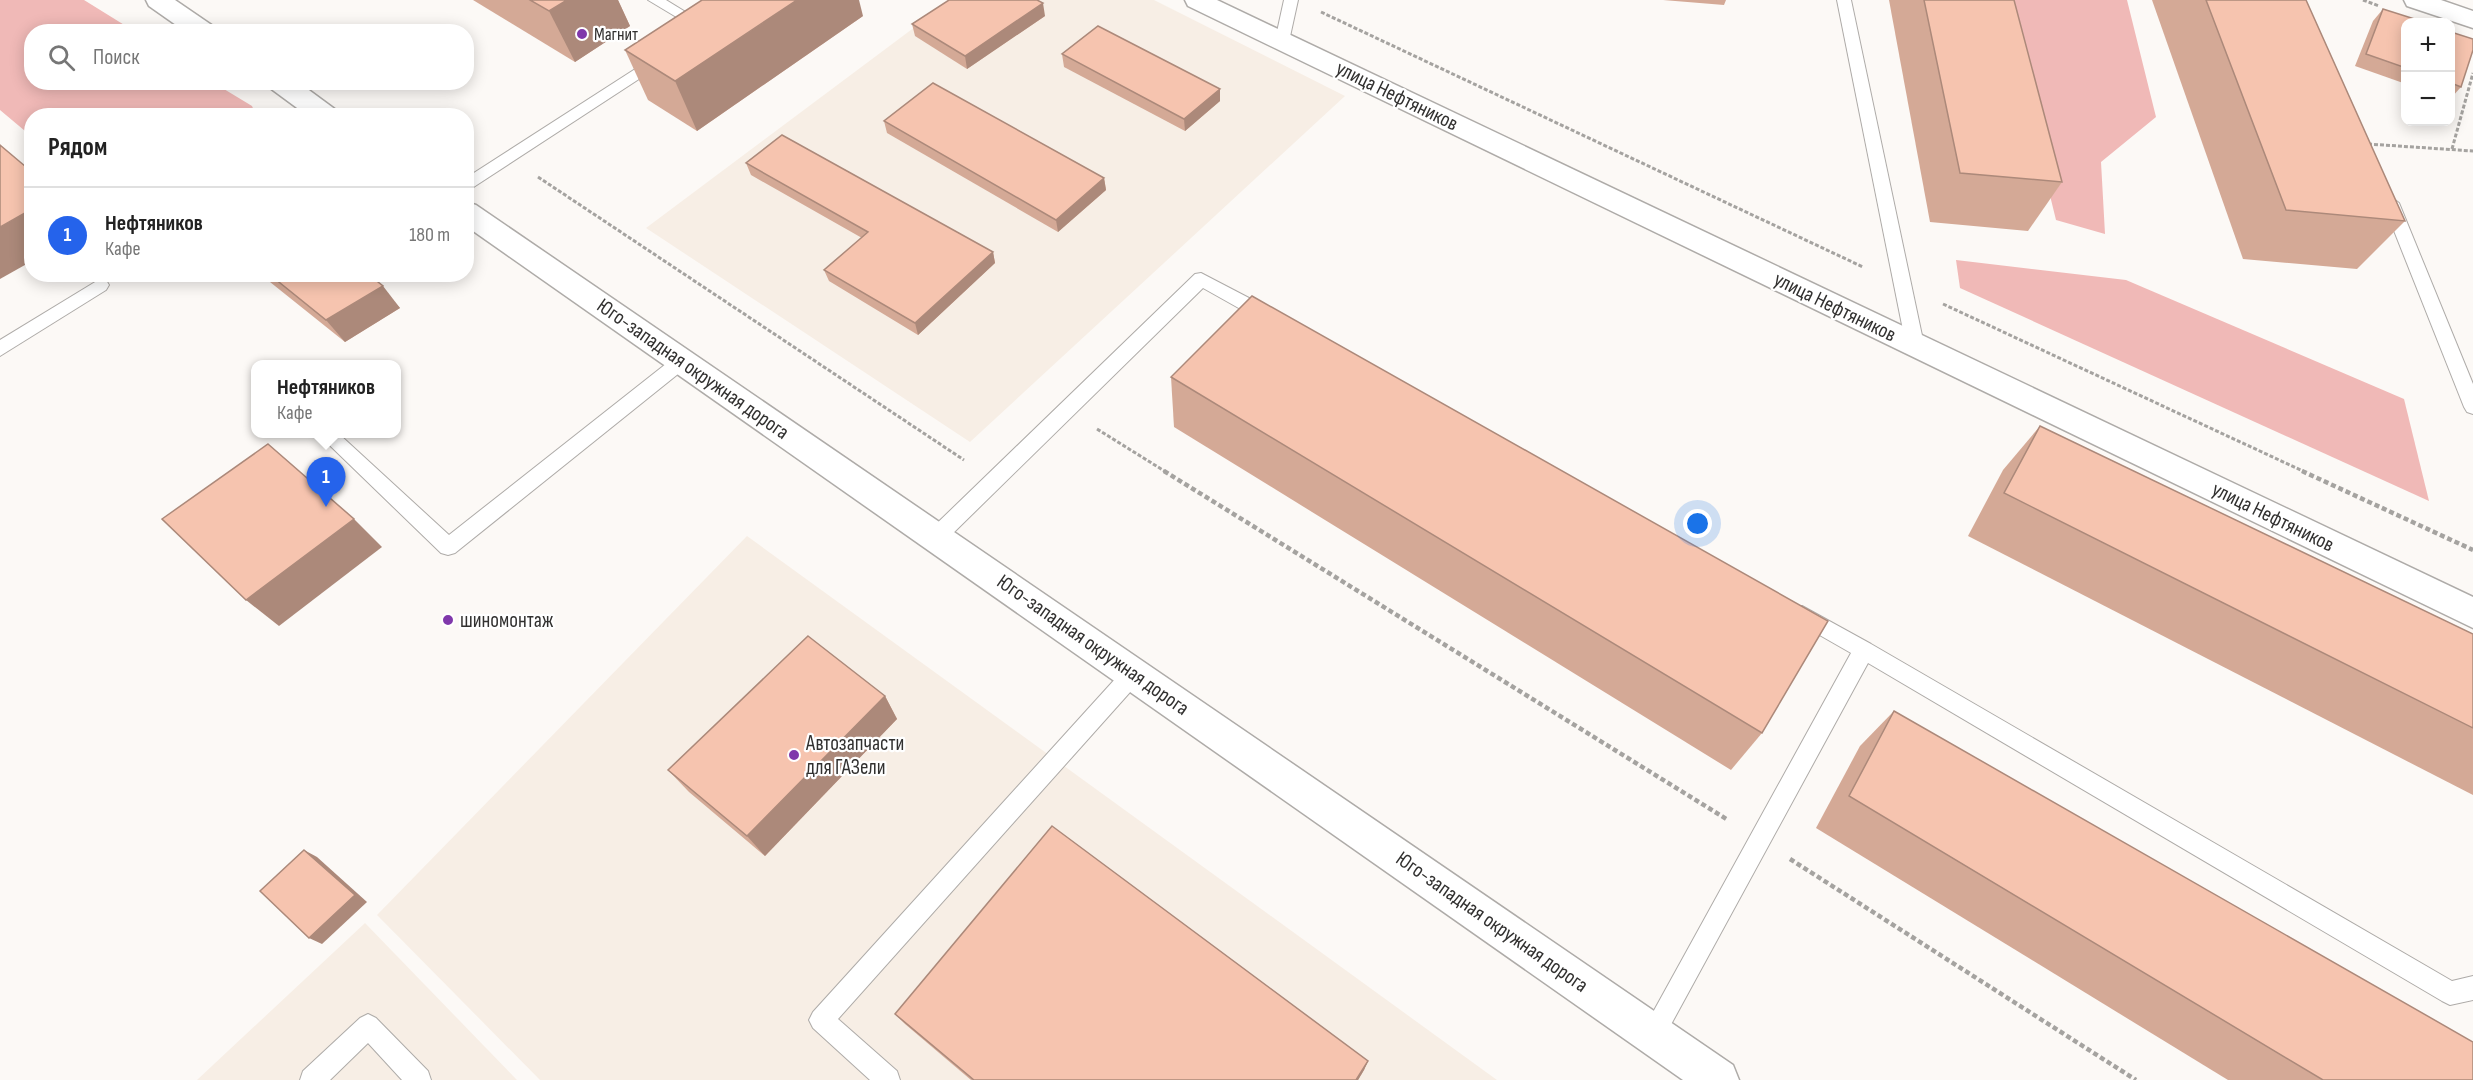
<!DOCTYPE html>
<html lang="ru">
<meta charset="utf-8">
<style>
:root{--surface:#fff;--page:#f2f2f2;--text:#222;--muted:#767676;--line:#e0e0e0;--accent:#2563eb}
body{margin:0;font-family:"Sofia Sans Condensed",sans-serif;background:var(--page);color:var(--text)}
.controls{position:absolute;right:18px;top:18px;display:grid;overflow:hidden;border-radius:12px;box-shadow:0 3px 15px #0003}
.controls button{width:54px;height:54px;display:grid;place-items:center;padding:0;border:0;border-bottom:2px solid var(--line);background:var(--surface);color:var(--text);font:30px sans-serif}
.you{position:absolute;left:1698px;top:524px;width:21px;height:21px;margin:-15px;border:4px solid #fff;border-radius:50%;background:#1a73e8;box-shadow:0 0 0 9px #1a73e833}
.badge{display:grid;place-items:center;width:39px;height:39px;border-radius:50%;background:var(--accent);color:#fff;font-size:20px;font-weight:700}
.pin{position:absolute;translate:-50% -50px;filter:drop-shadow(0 2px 3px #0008)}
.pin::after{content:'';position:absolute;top:32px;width:21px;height:18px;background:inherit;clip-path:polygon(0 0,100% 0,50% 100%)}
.popup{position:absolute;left:251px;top:360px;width:150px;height:78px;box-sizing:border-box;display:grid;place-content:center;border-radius:12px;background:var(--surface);filter:drop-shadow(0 2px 4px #0005);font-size:20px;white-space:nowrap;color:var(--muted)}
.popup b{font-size:22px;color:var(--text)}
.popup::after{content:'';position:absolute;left:50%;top:100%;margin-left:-12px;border:12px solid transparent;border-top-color:var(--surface)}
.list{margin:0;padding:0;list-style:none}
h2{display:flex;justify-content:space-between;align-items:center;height:78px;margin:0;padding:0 24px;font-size:26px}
h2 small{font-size:20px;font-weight:400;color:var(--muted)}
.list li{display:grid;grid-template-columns:39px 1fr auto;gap:18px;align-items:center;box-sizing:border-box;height:96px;padding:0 24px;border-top:2px solid var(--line)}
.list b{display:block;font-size:22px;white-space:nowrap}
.list p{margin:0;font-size:20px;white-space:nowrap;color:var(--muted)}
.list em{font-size:20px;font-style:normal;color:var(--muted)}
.icon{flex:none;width:33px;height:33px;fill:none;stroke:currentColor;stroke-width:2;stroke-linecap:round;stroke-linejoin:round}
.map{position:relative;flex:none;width:2473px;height:1080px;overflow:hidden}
.search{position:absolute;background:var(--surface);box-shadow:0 3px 15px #0003;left:24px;top:24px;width:450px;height:66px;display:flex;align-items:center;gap:15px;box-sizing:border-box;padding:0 21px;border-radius:24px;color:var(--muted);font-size:22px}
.panel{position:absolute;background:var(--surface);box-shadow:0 3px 15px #0003;left:24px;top:108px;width:450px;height:174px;border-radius:24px}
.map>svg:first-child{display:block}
</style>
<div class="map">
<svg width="2473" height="1080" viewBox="0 0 2473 1080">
<rect width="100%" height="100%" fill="#fcf9f6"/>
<g fill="#f7eee5">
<path d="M951,0H1154L1345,96L970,442L646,228Z"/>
<path d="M747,536L1497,1080H540L377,915Z"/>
<path d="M365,923L517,1080H197Z"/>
</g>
<g fill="#f0b9b7">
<path d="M0,0H84L134,31L32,32V82L214,83L252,106L256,115L32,116L31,136L0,110Z"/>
<path d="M2002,0H2127L2156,117L2101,162L2105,234L2056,220Z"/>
<path d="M1956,260L2126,280L2404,399L2429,501L1960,288Z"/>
</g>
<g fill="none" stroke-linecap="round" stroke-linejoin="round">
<g stroke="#aeaba8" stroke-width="2">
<g id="lane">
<path d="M648,0H666L710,27L708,30H698Z"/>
<path d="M1284,0H1298L1289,41L1282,46L1275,41Z"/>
<path d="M1837,0H1851L1924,345L1921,350H1909L1906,345Z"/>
<path d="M657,55L662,56L665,60L662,64L466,192V178Z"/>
<path d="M2391,197L2399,203L2473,384V414L2467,412L2464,407L2383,203Z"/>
<path d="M1201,273L1272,310L1275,315L1272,320H1260L1203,288L943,543L936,545L929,543L926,537L929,531L1195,274Z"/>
<path d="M100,279L106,280L109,285L106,290L0,356V340Z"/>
<path d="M682,354L688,356L691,361L688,366L455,553L448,555L441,553L318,434H339L449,535L676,356Z"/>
<path d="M1802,606L1871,644L2452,981L2473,976V1000L2450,1005L2442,1001L1868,663L1662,1041L1654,1045L1646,1041L1642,1033L1646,1025L1851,653L1795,621L1792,615L1795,609Z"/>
<path d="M1133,665L1140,667L1143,674L1140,681L838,1019L897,1071L900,1080H870L813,1028L809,1020L813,1012L1126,667Z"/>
<path d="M368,1014L376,1018L428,1071L431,1080H402L368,1043L330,1080H300L303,1071L360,1018Z"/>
</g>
</g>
<g stroke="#aeaba8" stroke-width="3">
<g id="street">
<path d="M1185,0H1217L2473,597V628L1188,6Z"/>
<path d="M2404,0H2441L2473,11V28L2407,6Z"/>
</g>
</g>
<g stroke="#aeaba8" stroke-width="3">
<g id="highway">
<path d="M146,0H175L213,26L216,32H186L149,6Z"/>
<path d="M266,82H298L336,110L340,116H308L270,88Z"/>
<path d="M466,202L476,205L1733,1065L1739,1080H1683L466,226Z"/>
</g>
</g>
<g stroke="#a5a3a0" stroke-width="3" stroke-dasharray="4 2" stroke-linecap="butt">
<path d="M2363,0L2379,6"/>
<path d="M1321,12L1863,267"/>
<path d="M2368,144L2473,151"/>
<path d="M2452,149L2473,73"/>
<path d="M538,177L964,460"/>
<path d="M1943,304L2305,472"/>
<path d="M1097,429L1166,472"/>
</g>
<g stroke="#a5a3a0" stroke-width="4.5" stroke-dasharray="5 3" stroke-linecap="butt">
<path d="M1164,471L1728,820"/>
<path d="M2302,471L2473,550"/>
<path d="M1790,859L2136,1080"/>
</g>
<use href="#lane" fill="#fff" fill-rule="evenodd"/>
<use href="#street" fill="#fff" fill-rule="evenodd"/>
<use href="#highway" fill="#fff" fill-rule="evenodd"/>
</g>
<g fill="#d4a996">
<path d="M473,0H618L630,26L575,62Z"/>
<path d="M1663,0H1726L1724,5Z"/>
<path d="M1889,0H2014L2062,182L2028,231L1930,222Z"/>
<path d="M2152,0H2306L2405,221L2357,269L2243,259Z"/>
<path d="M2383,9L2406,22V84L2355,66L2373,21Z"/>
<path d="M863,16L697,131L648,100L625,50Z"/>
<path d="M1045,16L967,69L915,36L912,24Z"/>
<path d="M2451,32L2461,87L2451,98Z"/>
<path d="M1062,54L1220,101L1185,131L1064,67Z"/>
<path d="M884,121L1104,178L1106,190L1058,232L887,133Z"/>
<path d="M746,163L993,252L995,263L918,335L829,281L824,270L862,238L751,175Z"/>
<path d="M260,274H368L400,308L345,342Z"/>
<path d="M1171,377L1762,733L1731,770L1174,427Z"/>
<path d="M2040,426L2473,634V795L1968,536L2003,470Z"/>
<path d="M885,696L897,719L765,856L689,792L668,770Z"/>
<path d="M1894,711L2473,1080H2228L1816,828L1860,746Z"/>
<path d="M895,1014L1368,1061L1364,1070L1358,1080H971L905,1024Z"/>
</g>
<g fill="#ac897a">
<path d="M567,0H618L630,26L575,62L549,11Z"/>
<path d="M797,0H859L863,16L697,131L675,81Z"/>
<path d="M1043,3L1045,16L967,69L965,56Z"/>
<path d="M1220,89V101L1185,131L1184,119Z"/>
<path d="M1104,178L1106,190L1058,232L1056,220Z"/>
<path d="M32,209V261L0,279V227Z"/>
<path d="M993,252L995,263L918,335L915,323Z"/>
<path d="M383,286L400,308L345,342L326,320Z"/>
<path d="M354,519L382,547L279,626L246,600Z"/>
<path d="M885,696L897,719L765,856L747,836Z"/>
<path d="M304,850L317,857L367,902L322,944L309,938Z"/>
<path d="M1368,1061L1364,1070L1358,1080H1356Z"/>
</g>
<g fill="#f6c4af" stroke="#ac897a" stroke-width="1.5">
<path d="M530,0H567L549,11Z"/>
<path d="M702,0H797L675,81L625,50Z"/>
<path d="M949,0H1037L1043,3L965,56L912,24Z"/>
<path d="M1924,0H2014L2062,182L1960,173Z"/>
<path d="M2206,0H2306L2405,221L2286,210Z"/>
<path d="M2383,9L2424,22H2406V68L2366,54Z"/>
<path d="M1098,26L1220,89L1184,119L1062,54Z"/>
<path d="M2451,32L2473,39V50L2461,87L2451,83Z"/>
<path d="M933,83L1104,178L1056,220L884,121Z"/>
<path d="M782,135L993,252L915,323L824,270L868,232L746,163Z"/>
<path d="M0,145L32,172V209L0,227Z"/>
<path d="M269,274H368L383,286L326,320Z"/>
<path d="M1252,296L1828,621L1762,733L1171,377Z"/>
<path d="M2040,426L2473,634V728L2004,493Z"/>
<path d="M268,444L354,519L246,600L162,519Z"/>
<path d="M808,636L885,696L747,836L668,770Z"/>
<path d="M1894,711L2473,1042V1080H2323L1849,796Z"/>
<path d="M1052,826L1368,1061L1356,1080H974L895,1014Z"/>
<path d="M304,850L355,895L309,938L260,891Z"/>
</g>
<g fill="#8038ab" stroke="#fff" stroke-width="2">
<circle cx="582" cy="34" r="6"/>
<circle cx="448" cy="620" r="6"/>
<circle cx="794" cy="755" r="6"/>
</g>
<g text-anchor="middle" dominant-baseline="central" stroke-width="4.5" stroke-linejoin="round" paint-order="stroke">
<g font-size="18" fill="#323130" stroke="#fff" text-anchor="start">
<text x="594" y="34">Магнит</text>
</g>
<g font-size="21" fill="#323130" stroke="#fff">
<text transform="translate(1397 96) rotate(26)">улица Нефтяников</text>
<text transform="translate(1835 307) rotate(26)">улица Нефтяников</text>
<text transform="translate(693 369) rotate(35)">Юго-западная окружная дорога</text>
<text transform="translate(2273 517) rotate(26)">улица Нефтяников</text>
<text transform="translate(1093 645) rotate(35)">Юго-западная окружная дорога</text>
<text transform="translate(1492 922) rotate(35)">Юго-западная окружная дорога</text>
</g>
<g font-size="21" fill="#323130" stroke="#fff" text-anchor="start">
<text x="460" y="620">шиномонтаж</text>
<text x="806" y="743">Автозапчасти<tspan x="806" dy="24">для ГАЗели</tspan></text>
</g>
</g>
</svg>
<div class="controls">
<button>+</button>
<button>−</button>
</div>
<div class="you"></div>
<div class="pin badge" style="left:326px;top:507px">1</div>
<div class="popup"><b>Нефтяников</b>Кафе</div>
<div class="search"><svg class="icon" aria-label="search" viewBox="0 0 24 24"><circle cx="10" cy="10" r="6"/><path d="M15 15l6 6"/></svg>Поиск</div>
<section class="panel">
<h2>Рядом<small></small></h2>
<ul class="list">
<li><span class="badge">1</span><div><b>Нефтяников</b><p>Кафе</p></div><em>180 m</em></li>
</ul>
</section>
</div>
